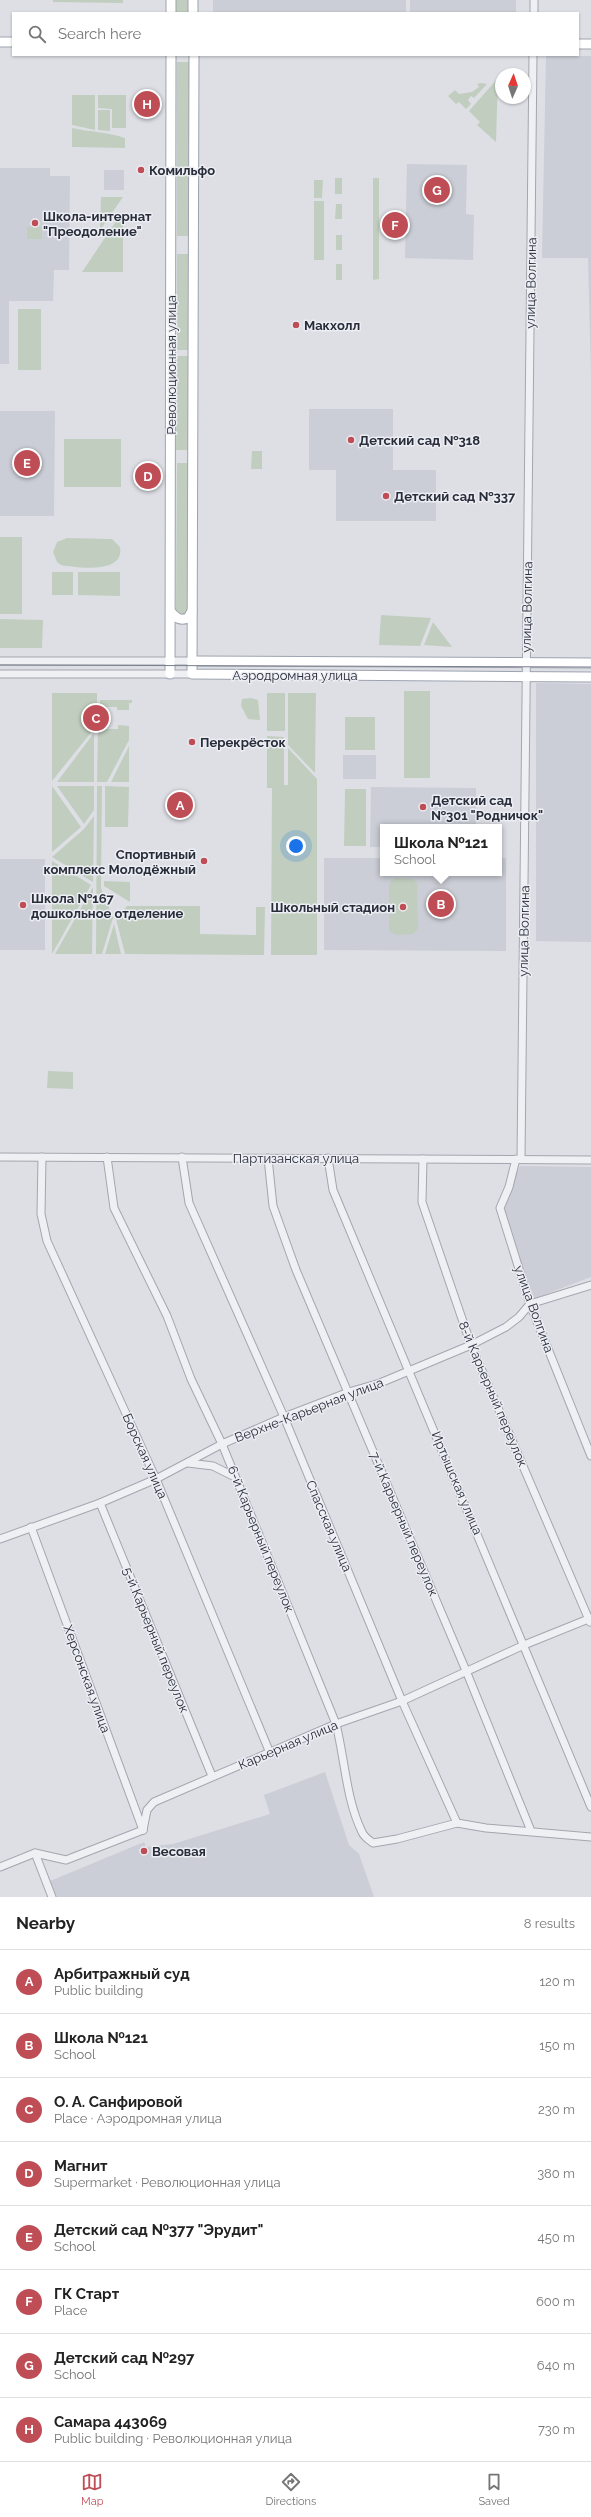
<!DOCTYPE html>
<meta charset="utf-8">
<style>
:root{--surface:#fff;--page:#f2f2f2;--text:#222;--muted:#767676;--line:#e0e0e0;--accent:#bf4d55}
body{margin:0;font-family:Raleway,sans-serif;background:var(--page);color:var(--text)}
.compass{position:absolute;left:495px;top:68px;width:36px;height:36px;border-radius:50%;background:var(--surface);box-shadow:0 1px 3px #0004;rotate:3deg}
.you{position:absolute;left:296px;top:846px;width:14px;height:14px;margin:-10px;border:3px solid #fff;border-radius:50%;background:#1a73e8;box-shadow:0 0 0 6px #1a73e833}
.badge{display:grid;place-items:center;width:26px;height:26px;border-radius:50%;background:var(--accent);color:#fff;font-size:13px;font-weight:700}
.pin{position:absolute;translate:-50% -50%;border:2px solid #fff;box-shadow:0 1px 4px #0006}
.popup{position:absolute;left:380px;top:824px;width:122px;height:52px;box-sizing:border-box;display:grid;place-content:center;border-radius:0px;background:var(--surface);filter:drop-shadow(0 1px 3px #0005);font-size:13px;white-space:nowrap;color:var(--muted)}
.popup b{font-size:15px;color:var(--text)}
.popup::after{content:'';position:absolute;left:50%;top:100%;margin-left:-8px;border:8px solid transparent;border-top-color:var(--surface)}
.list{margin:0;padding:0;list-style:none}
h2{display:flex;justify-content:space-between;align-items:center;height:52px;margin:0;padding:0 16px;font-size:17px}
h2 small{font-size:13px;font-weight:400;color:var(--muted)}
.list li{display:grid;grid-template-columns:26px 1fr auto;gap:12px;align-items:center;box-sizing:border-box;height:64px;padding:0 16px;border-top:1px solid var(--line)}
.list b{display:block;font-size:15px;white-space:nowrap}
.list p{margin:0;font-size:13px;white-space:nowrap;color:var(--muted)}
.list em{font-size:13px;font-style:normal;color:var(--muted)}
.icon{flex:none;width:22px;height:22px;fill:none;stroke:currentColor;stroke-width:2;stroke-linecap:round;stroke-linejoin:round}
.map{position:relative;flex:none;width:591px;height:1897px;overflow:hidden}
.search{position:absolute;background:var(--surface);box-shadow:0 1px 3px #0004;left:12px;right:12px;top:12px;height:44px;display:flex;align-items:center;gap:10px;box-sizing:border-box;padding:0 14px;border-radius:0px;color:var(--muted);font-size:15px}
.sheet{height:564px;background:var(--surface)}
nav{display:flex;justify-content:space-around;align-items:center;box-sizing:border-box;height:56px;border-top:1px solid var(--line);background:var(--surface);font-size:11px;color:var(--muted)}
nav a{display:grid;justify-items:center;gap:2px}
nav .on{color:var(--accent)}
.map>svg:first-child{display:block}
</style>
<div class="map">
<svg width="591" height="1897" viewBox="0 0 591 1897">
<rect width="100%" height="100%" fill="#dddfe5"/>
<g fill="#cbced6">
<rect x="213" y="0" width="193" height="13"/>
<rect x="410" y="0" width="106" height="13"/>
<path d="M546,56H591V376L588,258H542Z"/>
<path d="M407,164L467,165L466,214L474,215L473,260L405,258Z"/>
<path d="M0,168H50V176H70L69,270H54L53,301H9V364H0Z"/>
<rect x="104" y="170" width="20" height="20"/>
<path d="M309,409H393V470H436V521H336V470H309Z"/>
<path d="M0,411H55L54,516H0Z"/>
<path d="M536,683L591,684V942L536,941Z"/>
<rect x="343" y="755" width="33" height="24"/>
<path d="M371,787L476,788V827H383V847H370Z"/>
<path d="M324,858H383V873H499V858H506V951L324,950Z"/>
<rect x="0" y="859" width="45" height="91"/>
<path d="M520,1166L591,1167V1277L533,1299L504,1207L505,1197Z"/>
<path d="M325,1772L349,1845L359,1854L374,1897H56L50,1881L144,1842L146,1847L173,1844L270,1814L264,1795Z"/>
</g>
<g fill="#c1cebf">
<path d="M53,0H123V3L53,2Z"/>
<rect x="176" y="0" width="16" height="13"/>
<path d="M177,62H192L190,236H177Z"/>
<path d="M498,78L496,142L477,125L480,122L469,111Z"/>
<path d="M481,83L487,84L474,98L471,96L468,100L471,104L466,109L459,102L456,104L448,96L455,90L459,94L472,92L479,87L477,84Z"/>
<path d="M72,95H95V130L72,125Z"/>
<path d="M98,95H126V128H112V109L98,108Z"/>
<path d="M98,110H110V131L98,130Z"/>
<path d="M72,128C90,132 108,132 125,138V148L72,147Z"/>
<rect x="335" y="178" width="7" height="16"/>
<path d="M373,178H379V279L373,280Z"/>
<path d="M314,180H323L322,198H314Z"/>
<path d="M101,197H123L100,230Z"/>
<rect x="314" y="201" width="10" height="59"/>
<path d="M336,204H342V219H335Z"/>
<path d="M123,211V272H82Z"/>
<rect x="27" y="227" width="15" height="12"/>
<rect x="336" y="235" width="6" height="15"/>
<rect x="177" y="254" width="14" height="96"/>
<rect x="336" y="264" width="6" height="16"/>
<rect x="18" y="309" width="23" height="61"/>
<path d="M177,356H191L190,450H176Z"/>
<rect x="64" y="439" width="57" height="48"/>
<path d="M252,451H262V469H251Z"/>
<path d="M177,463H190L189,611L183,615L176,611Z"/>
<rect x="0" y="537" width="22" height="77"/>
<path d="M67,538L112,539L120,547C125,574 78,568 61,565L57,562L53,552L57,542Z"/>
<rect x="52" y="572" width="21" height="23"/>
<path d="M78,572H120V596L78,595Z"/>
<path d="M381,615L431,618L420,646L379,645Z"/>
<path d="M0,619L43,620L42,648H0Z"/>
<path d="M433,622L452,647L424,645Z"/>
<rect x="404" y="691" width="26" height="87"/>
<path d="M52,693H97V707H93V730L52,781Z"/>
<rect x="267" y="693" width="18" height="38"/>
<path d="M288,693H316L315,773L288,745Z"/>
<path d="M251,698L258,700L260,720L248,719L241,706L242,699Z"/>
<path d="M100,700H132V703H129V710H117V707H100Z"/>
<rect x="345" y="717" width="30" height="33"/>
<path d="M118,725L129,726V740L107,782H97L98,729H118Z"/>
<path d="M94,733V782H57Z"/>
<path d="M267,736L284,737V785H288V748L317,779V955H271L272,788H267Z"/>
<path d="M129,746V782H111Z"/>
<path d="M52,786L81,827L52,852Z"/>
<path d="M57,786H94V810L84,824Z"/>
<path d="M97,786H102L101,888L113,918L102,954H96Z"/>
<path d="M105,786L129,787L128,827H105Z"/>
<path d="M345,789H366V846H344Z"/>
<path d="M94,816L93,882L52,857L84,829Z"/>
<path d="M52,861L91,885L52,954Z"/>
<path d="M396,878L413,879L417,883L418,928L413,934L396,935L389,931V886L391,881Z"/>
<path d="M104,881L130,882V902L104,886Z"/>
<path d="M93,887L92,954H55Z"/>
<path d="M127,906H200V934L256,935V907H265L264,955L125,954L116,919Z"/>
<path d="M114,924L121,954H105Z"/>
<path d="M48,1071L73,1072V1089L47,1088Z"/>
</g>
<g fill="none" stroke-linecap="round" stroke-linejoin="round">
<g stroke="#a3a6ae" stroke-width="9">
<g id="minor">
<path d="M534,13V0"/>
<path d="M0,661H192"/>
<path d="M0,674H192"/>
<path d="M0,1157L591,1160"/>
<path d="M42,1157L41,1214L47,1241L156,1479L270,1753"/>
<path d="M107,1157L114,1208L167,1316L191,1379L222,1444L336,1724C345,1760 346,1799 362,1832C364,1837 369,1840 373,1843L397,1839L457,1823L486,1828L591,1837"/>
<path d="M182,1157L189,1203L284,1417L402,1701L457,1823"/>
<path d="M268,1158L273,1206L296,1270L467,1673L531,1831"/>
<path d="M328,1158L333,1190L591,1807"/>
<path d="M423,1159L422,1202L471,1345L590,1622"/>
<path d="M516,1159L509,1187L500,1208L530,1304L591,1456"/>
<path d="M521,1159L533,55"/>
<path d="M188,1463L213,1466L235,1477"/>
<path d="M100,1503L212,1776"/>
<path d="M31,1527L143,1830"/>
<path d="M0,1539L100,1503L156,1479L222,1444L284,1417L349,1392L380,1383L471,1345L506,1327L519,1317L530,1304L591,1285"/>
<path d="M143,1830L147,1810L154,1802L336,1724L402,1701L524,1645L591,1618"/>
<path d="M35,1853L52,1897"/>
<path d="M0,1867L35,1853L66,1860L143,1830"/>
</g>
</g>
<g stroke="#9da3af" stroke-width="11">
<g id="major">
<path d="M193,0V13"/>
<path d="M171,13V0"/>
<path d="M0,42H13"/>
<path d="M578,44H591"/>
<path d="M194,55L192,674L591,677"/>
<path d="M171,612C176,618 180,621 188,618L192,611"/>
<path d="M192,661L591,663"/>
<path d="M170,674L171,55"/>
</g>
</g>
<use href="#minor" stroke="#eff0f4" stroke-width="7"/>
<use href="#major" stroke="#fff" stroke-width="9"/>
<path stroke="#787e8d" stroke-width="1" d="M0,665L591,667"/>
</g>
<g fill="#bf4d55" stroke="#eceef3" stroke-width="1.5">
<circle cx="141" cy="170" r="4"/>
<circle cx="35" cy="223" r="4"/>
<circle cx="296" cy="325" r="4"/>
<circle cx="351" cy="440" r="4"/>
<circle cx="386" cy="496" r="4"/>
<circle cx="192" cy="742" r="4"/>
<circle cx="423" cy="807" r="4"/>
<circle cx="204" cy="861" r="4"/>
<circle cx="23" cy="905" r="4"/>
<circle cx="403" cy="907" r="4"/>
<circle cx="144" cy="1851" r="4"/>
</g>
<g text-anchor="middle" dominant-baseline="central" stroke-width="3" stroke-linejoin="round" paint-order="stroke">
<g font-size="13" font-weight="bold" fill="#282d3a" stroke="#eceef3" text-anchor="start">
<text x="149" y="170">Комильфо</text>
<text x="43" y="216">Школа-интернат<tspan x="43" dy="15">"Преодоление"</tspan></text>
<text x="304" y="325">Макхолл</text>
<text x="359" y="440">Детский сад №318</text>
<text x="394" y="496">Детский сад №337</text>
<text x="200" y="742">Перекрёсток</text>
<text x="431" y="800">Детский сад<tspan x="431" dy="15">№301 "Родничок"</tspan></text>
<text x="196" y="854" text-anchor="end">Спортивный<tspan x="196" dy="15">комплекс Молодёжный</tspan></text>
<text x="31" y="898">Школа №167<tspan x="31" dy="15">дошкольное отделение</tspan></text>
<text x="395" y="907" text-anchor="end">Школьный стадион</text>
<text x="152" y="1851">Весовая</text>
</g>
<g font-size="13" fill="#282d3a" stroke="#eceef3">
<text transform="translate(531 283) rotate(-89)">улица Волгина</text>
<text transform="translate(171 365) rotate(-90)">Революционная улица</text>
<text transform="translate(527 607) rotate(-89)">улица Волгина</text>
<text x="295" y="675">Аэродромная улица</text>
<text transform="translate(524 931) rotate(-89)">улица Волгина</text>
<text x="296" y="1158">Партизанская улица</text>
<text transform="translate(534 1309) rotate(70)">улица Волгина</text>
<text transform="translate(493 1394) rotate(67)">8-й Карьерный переулок</text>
<text transform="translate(309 1410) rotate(-21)">Верхне-Карьерная улица</text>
<text transform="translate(145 1456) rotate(66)">Борская улица</text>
<text transform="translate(457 1483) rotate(67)">Иртышская улица</text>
<text transform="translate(404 1524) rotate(67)">7-й Карьерный переулок</text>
<text transform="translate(329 1526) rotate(67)">Спасская улица</text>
<text transform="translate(261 1539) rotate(68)">6-й Карьерный переулок</text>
<text transform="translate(156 1640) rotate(68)">5-й Карьерный переулок</text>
<text transform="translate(87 1679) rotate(70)">Херсонская улица</text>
<text transform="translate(288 1745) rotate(-23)">Карьерная улица</text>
</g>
</g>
</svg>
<svg class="compass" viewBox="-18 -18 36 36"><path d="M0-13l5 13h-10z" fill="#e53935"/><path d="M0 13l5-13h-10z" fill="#767676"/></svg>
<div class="you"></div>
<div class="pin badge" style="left:180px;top:805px">A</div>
<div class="pin badge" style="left:441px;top:904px">B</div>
<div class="popup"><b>Школа №121</b>School</div>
<div class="pin badge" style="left:96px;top:718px">C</div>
<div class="pin badge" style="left:148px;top:476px">D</div>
<div class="pin badge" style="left:27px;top:463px">E</div>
<div class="pin badge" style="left:395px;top:225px">F</div>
<div class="pin badge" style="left:437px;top:190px">G</div>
<div class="pin badge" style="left:147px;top:104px">H</div>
<div class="search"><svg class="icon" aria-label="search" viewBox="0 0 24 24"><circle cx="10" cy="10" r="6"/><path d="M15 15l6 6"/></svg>Search here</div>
</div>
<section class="sheet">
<h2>Nearby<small>8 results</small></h2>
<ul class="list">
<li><span class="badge">A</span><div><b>Арбитражный суд</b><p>Public building</p></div><em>120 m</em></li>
<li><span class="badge">B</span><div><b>Школа №121</b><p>School</p></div><em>150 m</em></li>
<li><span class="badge">C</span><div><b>О. А. Санфировой</b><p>Place · Аэродромная улица</p></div><em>230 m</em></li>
<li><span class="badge">D</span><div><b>Магнит</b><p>Supermarket · Революционная улица</p></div><em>380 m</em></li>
<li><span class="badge">E</span><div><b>Детский сад №377 &quot;Эрудит&quot;</b><p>School</p></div><em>450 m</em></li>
<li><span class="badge">F</span><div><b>ГК Старт</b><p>Place</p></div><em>600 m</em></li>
<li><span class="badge">G</span><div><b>Детский сад №297</b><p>School</p></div><em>640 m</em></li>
<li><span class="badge">H</span><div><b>Самара 443069</b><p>Public building · Революционная улица</p></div><em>730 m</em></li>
</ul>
</section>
<nav>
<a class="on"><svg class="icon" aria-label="map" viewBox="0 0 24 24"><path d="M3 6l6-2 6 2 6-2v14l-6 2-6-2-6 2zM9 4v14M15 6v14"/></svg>Map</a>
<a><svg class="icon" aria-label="directions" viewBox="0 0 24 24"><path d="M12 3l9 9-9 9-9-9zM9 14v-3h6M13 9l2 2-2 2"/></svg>Directions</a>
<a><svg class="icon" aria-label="saved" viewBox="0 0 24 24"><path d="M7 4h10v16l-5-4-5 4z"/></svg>Saved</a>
</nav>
